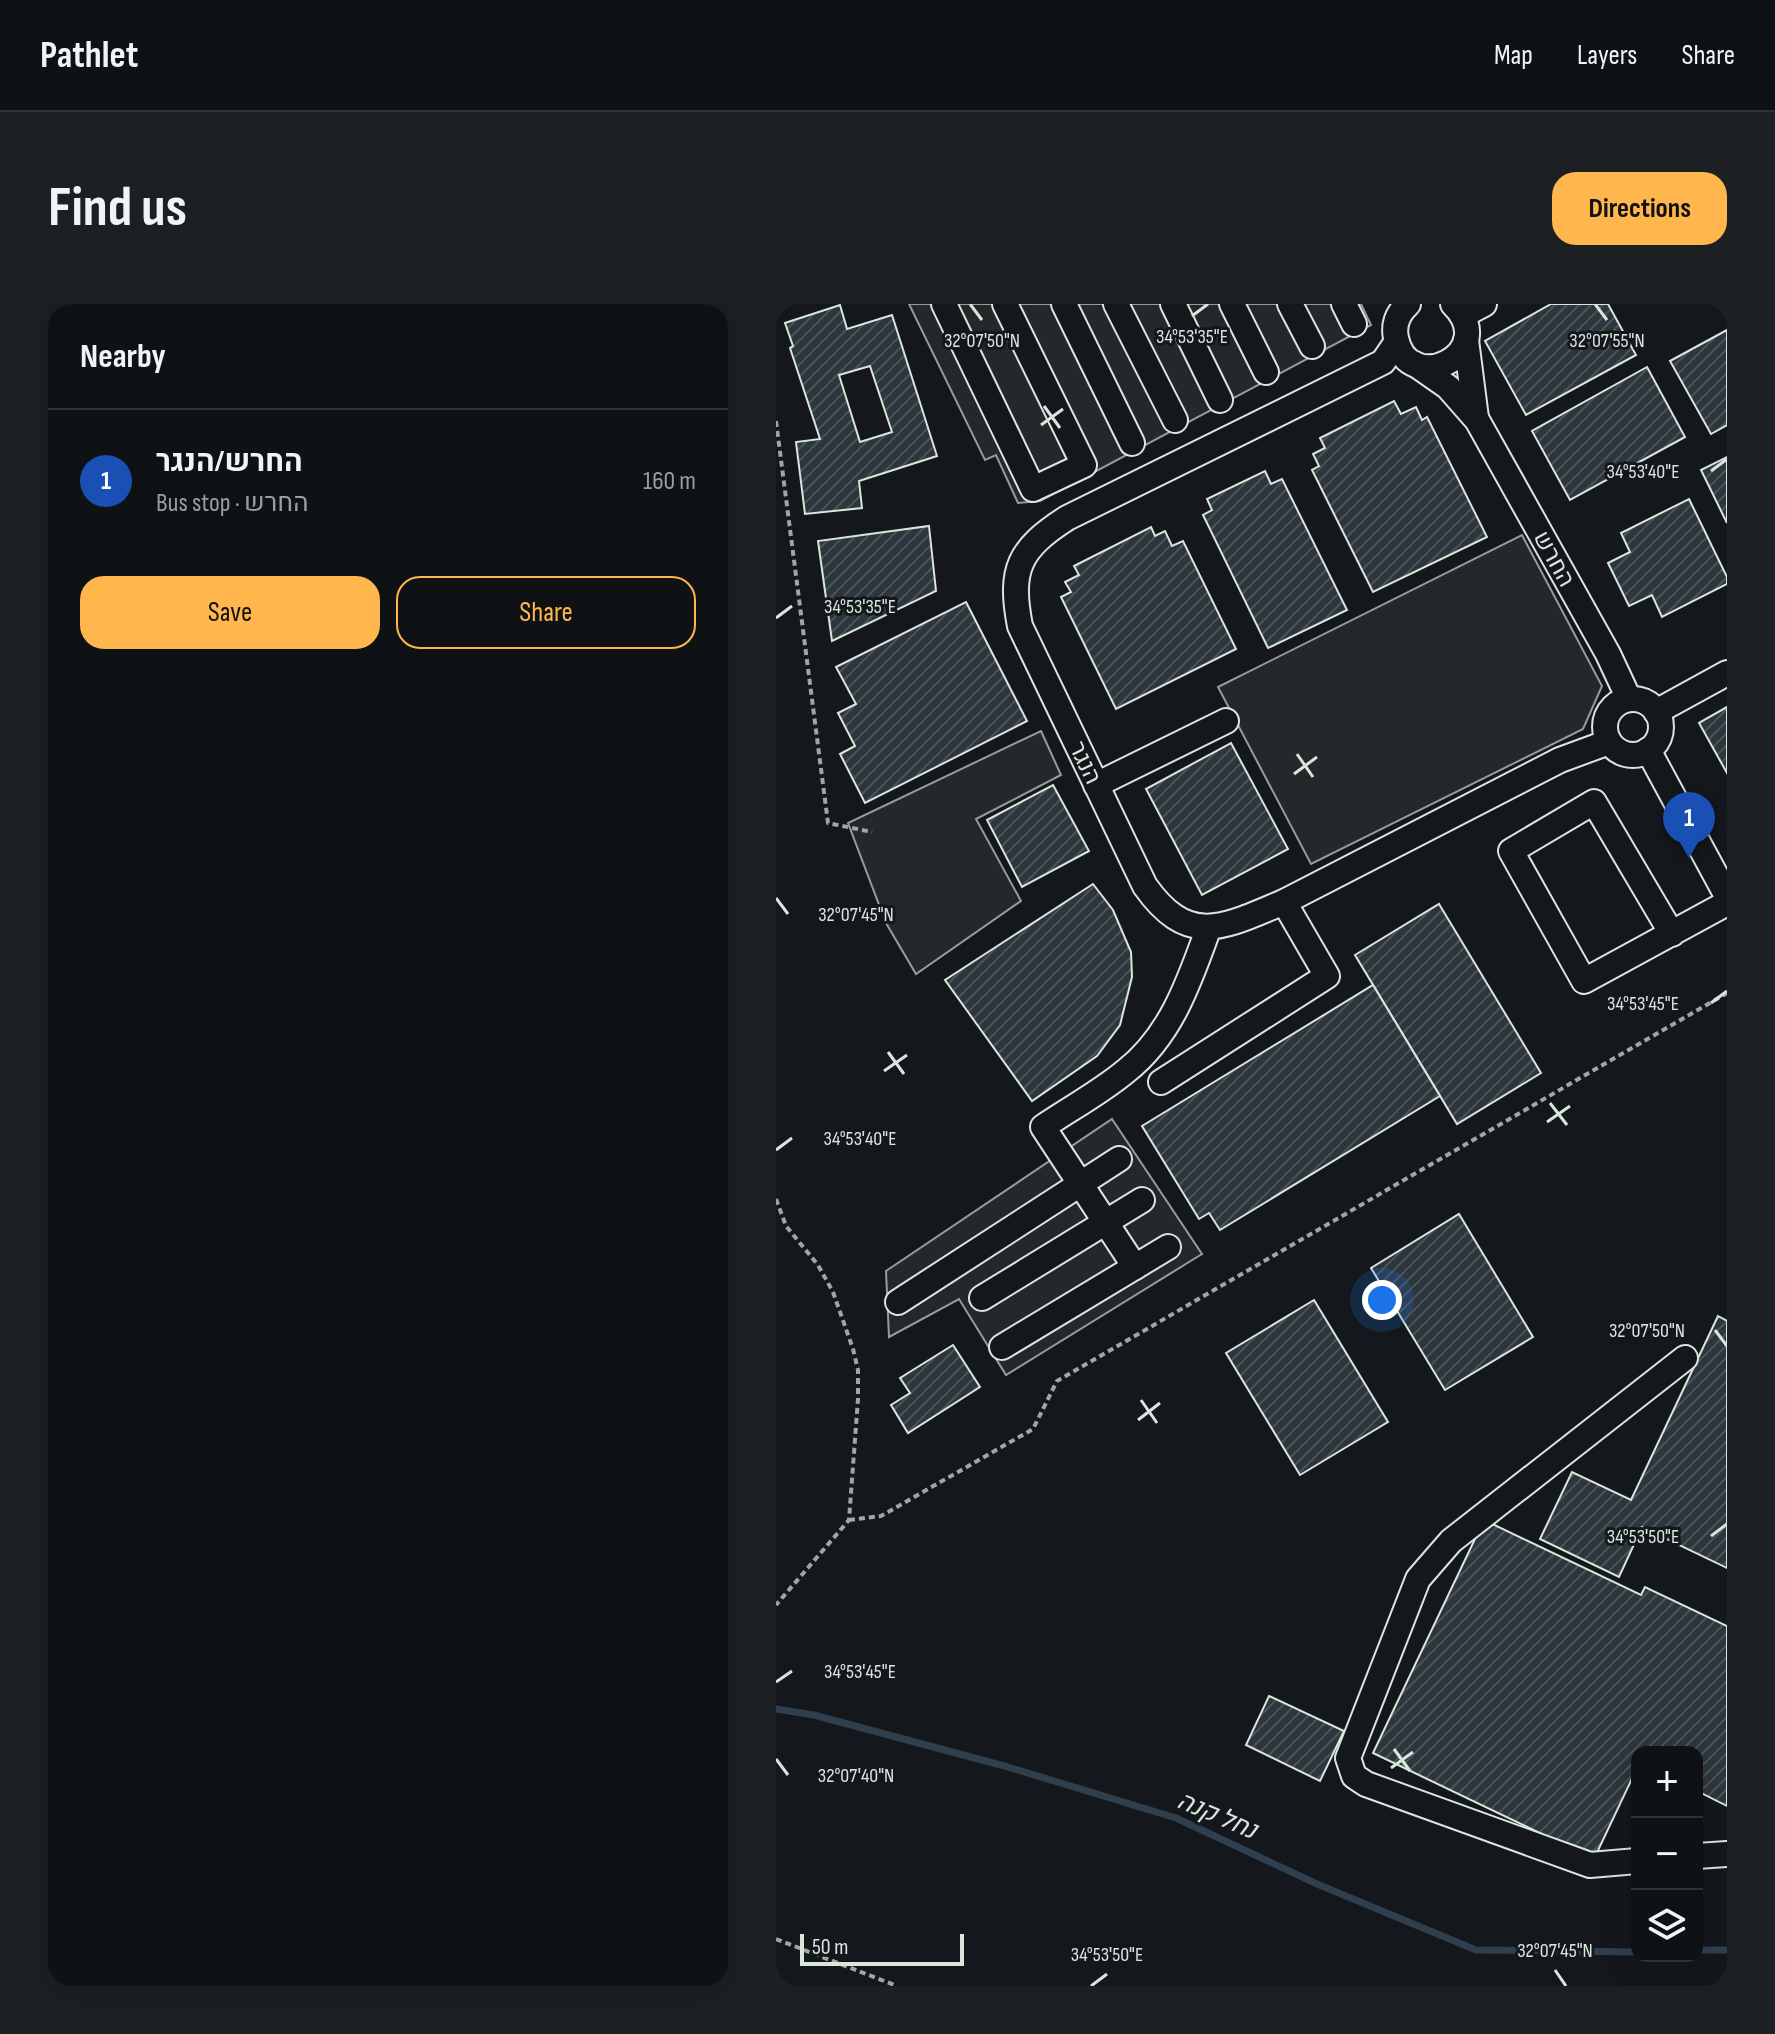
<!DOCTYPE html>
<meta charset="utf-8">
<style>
:root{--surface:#0f1215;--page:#1d2022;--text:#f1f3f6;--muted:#9b9ea0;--line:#2f3234;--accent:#ffb74d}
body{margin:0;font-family:"Sofia Sans Condensed",Heebo,sans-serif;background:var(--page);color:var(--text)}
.controls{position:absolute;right:24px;bottom:24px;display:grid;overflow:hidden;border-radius:16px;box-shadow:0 8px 32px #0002}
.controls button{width:72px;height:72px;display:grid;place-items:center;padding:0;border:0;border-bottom:2px solid var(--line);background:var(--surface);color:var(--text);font:40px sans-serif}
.scale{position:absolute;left:24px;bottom:20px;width:164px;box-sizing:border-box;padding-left:8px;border:4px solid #d8e6dc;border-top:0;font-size:22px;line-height:28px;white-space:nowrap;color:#d8e6dc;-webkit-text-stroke:6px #14181c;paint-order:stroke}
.you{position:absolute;left:606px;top:996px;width:28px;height:28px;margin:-20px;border:6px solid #fff;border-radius:50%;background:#1a73e8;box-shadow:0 0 0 12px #1a73e833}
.badge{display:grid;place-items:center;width:52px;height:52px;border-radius:50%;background:var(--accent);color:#fff;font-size:26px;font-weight:700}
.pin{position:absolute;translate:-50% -66px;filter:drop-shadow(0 2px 4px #0008)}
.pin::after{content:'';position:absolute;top:42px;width:28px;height:24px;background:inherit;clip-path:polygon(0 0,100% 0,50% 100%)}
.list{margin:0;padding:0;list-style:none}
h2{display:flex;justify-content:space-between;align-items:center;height:104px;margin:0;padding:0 32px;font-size:34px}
h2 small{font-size:26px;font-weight:400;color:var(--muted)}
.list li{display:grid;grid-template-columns:52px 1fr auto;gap:24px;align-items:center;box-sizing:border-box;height:144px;padding:0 32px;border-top:2px solid var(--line)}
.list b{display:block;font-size:30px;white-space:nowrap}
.list p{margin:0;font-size:26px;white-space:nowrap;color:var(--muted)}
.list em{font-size:26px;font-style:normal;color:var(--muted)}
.actions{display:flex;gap:16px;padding:24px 32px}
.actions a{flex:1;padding:18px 0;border:2px solid var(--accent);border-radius:24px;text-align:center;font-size:28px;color:var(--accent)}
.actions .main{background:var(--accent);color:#111}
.icon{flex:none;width:44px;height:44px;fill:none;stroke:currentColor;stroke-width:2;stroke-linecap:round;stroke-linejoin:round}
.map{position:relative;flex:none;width:951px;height:1682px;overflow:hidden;border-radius:24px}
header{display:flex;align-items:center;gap:48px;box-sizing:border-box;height:112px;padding:0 40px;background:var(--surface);border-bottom:2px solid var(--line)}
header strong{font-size:38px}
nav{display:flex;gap:44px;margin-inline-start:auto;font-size:28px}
.intro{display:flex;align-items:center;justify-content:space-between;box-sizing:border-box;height:192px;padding:0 48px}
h1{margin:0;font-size:56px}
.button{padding:20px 36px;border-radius:24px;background:var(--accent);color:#111;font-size:28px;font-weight:700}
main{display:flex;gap:48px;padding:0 48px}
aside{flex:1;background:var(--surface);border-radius:24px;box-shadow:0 8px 32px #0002}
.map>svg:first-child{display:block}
</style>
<header>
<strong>Pathlet</strong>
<nav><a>Map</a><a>Layers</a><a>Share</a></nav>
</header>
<div class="intro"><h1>Find us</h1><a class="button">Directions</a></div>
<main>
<aside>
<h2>Nearby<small></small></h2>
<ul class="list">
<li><span class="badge" style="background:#1a4fb4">1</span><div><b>החרש/הנגר</b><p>Bus stop · החרש</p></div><em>160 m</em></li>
</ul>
<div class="actions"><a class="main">Save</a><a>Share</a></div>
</aside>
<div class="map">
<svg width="951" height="1682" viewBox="0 0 951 1682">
<defs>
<pattern id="building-hatch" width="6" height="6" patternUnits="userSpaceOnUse" patternTransform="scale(2)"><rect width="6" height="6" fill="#2c363c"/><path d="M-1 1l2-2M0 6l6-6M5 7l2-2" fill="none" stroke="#4a5358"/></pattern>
</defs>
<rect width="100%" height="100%" fill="#14181c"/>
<g fill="#24282b" stroke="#939e99" stroke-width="2">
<path d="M133,0H585L595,21L264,197L242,199L220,151L209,156Z"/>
<path d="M746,231L826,382L807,425L535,560L442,383Z"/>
<path d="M265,427L285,471L200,515L245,597L140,670L110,619L72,519Z"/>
<path d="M336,815L426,950L230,1071L183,995L113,1033L110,967Z"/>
</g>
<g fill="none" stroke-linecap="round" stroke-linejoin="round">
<g stroke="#2f3f4d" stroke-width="7">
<path d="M0,1405L38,1411L232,1463L400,1514L541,1580L700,1646L861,1648"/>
<path d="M921,1646H951"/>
</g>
</g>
<g fill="url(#building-hatch)" stroke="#d8e6dc" stroke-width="2" fill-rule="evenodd">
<path d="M775,0H832L860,51L750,111L709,37Z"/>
<path d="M64,1L71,25L116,11L161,152L83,177L86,204L29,210L20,138L44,135L14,44L17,42L9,19ZM94,62L116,128L84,138L63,71Z"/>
<path d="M951,26V121L935,130L894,57Z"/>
<path d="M871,63L909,133L794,196L756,127Z"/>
<path d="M618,97L625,110L640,103L646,116L651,113L711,233L597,288L536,166L543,162L537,150L549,144L544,134Z"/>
<path d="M951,153V219L925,166Z"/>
<path d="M489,167L495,180L506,175L571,306L492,344L427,211L436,206L431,195Z"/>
<path d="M913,195L951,273V280L886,313L876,291L853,302L832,259L854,248L845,229Z"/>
<path d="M153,222L160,287L56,337L42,237Z"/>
<path d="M375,223L379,232L389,227L396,242L407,237L460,345L340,405L285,293L295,288L289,278L303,271L298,262Z"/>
<path d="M190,298L251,417L89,499L64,450L79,442L62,409L80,400L60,363Z"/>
<path d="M951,403V469L923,419Z"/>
<path d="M455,439L512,545L426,591L370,485Z"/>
<path d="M277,481L313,547L246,583L211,516Z"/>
<path d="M317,580L337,606L355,648L356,673L344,721L321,752L256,797L169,676Z"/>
<path d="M663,600L765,769L681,820L579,651Z"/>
<path d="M597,681L664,792L444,926L433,909L423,915L366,822Z"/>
<path d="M683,910L757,1033L669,1086L595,964Z"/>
<path d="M538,996L612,1118L524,1171L450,1049Z"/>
<path d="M942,1012L951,1017V1264L866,1223L843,1273L764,1235L796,1168L855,1196Z"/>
<path d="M177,1041L204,1083L132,1129L115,1101L134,1089L124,1074Z"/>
<path d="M708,1216L865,1291L869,1283L951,1322V1502L921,1487V1448H861V1464L818,1555L597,1449Z"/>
<path d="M493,1392L568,1427L544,1477L470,1441Z"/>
</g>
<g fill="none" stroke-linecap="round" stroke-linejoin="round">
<g stroke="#d8e6dc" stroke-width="28">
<g id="minor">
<path d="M168,0L257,185L308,161L229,0"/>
<path d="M288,0L356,139"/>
<path d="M340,0L399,116"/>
<path d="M397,0L444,96"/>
<path d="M456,0L490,68"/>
<path d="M514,0L536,42"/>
<path d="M568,0L578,20"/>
<path d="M632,0C622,9 617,20 620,34C632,95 726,49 677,0"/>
<path d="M687,11L708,0"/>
<path d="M690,36L700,114"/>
<path d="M620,39L607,58L291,214C243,245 233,265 244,322L369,582C413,644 448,623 508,598L784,456L833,438"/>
<path d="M639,60L672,83L701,116L832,350L853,395"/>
<circle cx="857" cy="423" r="28"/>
<path d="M880,408L951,369"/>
<path d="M872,446L951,592"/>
<path d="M320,481L450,417"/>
<path d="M896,630L818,498L735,547L808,677L951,599"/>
<path d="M385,778L551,672L508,598"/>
<path d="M359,963L267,823C295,804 325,788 350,767C396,731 414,675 433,623"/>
<path d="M206,994L366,896"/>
<path d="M122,998L343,855"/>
<path d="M226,1043L392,943"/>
<path d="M921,1552L951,1550"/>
<path d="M861,1557L814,1561L590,1480L578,1472L572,1454L642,1275L675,1237L909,1054"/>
</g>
</g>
<g stroke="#9da8a2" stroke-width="4" stroke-dasharray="6 4" stroke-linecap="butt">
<path d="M0,117L52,519L96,528"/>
<path d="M0,895L10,922L42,961L57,988L77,1045L82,1066V1095L73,1216L0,1301"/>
<path d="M73,1216L105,1212L257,1125L281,1077L951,689"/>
<path d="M0,1635L121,1682"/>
</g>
<use href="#minor" stroke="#14181c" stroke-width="24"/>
</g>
<path fill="none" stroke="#d8e6dc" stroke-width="3" d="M194,0L206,16M819,0L831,16M416,12L432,0M268,102L284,124M265,121L287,105M935,167L951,155M0,314L16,302M521,450L537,473M518,470L541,453M0,594L12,610M935,699L951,687M112,748L128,770M108,767L131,751M774,799L791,821M771,818L794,802M0,846L16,834M939,1026L951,1042M365,1096L381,1119M362,1116L384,1099M935,1232L951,1220M0,1378L16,1367M618,1445L634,1467M0,1455L12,1471M615,1464L637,1448M779,1666L790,1682M315,1682L331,1670"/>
<g text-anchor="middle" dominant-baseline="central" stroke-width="6" stroke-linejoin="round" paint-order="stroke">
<g font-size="24" fill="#d8e6dc" stroke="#14181c">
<text transform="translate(778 255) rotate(61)">החרש</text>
<text transform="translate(309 459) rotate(64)">הנגר</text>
</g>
<g font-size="26" font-style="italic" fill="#d8e6dc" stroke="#14181c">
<text transform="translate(441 1512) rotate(23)">נחל קנה</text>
</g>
</g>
<g font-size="20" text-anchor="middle" fill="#d8e6dc" stroke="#14181c" stroke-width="6" stroke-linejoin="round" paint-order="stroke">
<text x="416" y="39">34°53'35"E</text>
<text x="206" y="43">32°07'50"N</text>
<text x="831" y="43">32°07'55"N</text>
<text x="867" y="174">34°53'40"E</text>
<text x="84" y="309">34°53'35"E</text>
<text x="80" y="617">32°07'45"N</text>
<text x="867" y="706">34°53'45"E</text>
<text x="84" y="841">34°53'40"E</text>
<text x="871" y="1033">32°07'50"N</text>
<text x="867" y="1239">34°53'50"E</text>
<text x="84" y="1374">34°53'45"E</text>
<text x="80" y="1478">32°07'40"N</text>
<text x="779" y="1653">32°07'45"N</text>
<text x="331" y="1657">34°53'50"E</text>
</g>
</svg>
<div class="controls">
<button>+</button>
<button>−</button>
<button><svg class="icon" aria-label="layers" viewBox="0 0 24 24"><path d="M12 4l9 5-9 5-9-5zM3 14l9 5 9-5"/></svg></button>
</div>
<div class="scale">50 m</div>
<div class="you"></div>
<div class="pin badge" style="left:913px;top:554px;background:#1a4fb4">1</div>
</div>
</main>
